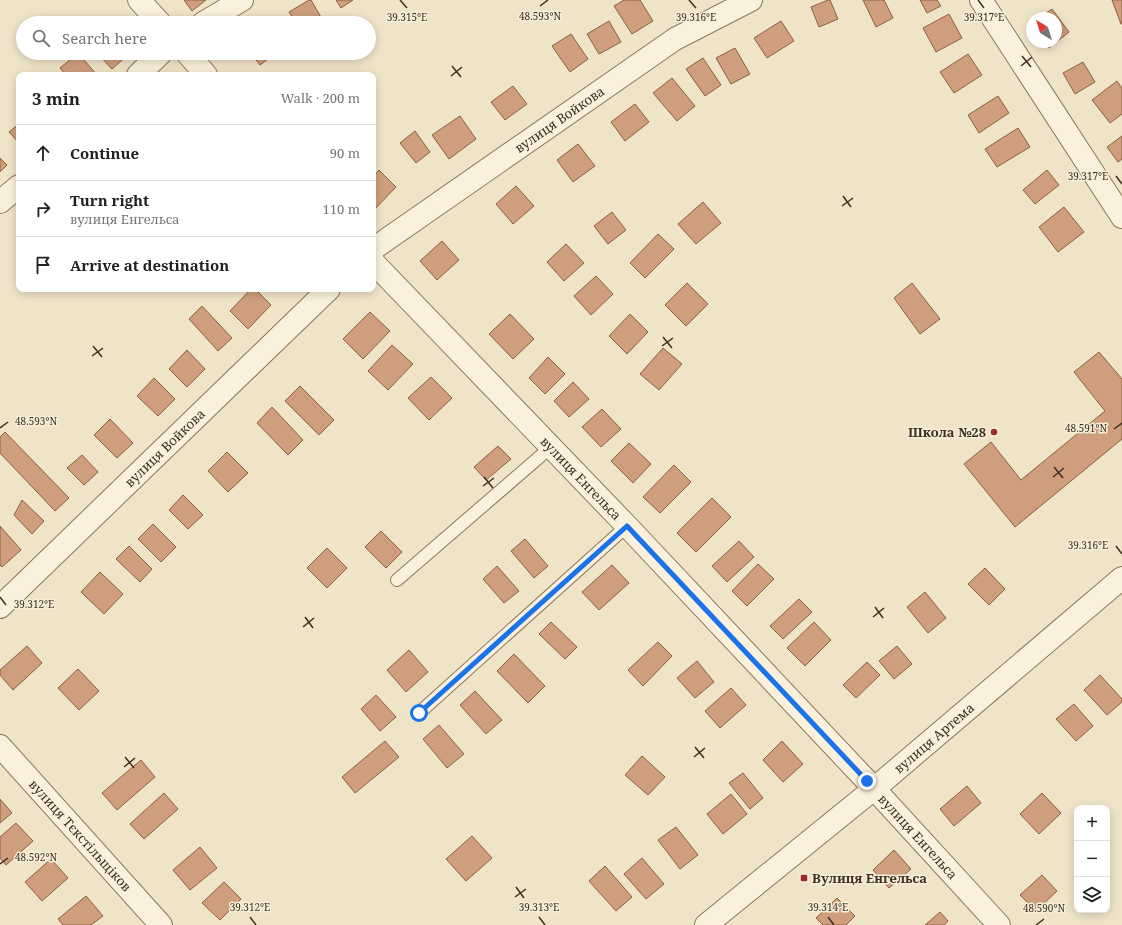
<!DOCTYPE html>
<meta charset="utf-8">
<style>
:root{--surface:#fff;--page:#f2f2f2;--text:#202124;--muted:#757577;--line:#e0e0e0}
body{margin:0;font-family:"Noto Serif",serif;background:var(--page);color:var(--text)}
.controls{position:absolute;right:12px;bottom:12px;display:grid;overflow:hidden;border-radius:8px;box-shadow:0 2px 10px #0003}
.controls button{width:36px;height:36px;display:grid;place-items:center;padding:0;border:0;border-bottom:1px solid var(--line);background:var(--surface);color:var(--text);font:20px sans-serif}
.compass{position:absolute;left:1026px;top:12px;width:36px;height:36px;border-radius:50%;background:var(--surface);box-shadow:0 2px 10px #0003;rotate:322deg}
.stop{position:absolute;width:12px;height:12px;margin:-9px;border:3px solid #1a73e8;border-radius:50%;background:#fff}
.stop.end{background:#1a73e8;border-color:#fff;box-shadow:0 1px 4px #0008}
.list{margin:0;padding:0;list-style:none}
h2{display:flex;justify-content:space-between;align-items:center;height:52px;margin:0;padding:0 16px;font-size:17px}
h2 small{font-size:13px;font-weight:400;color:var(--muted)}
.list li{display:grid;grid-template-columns:26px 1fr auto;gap:12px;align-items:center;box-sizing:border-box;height:56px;padding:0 16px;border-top:1px solid var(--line)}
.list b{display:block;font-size:15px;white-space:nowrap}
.list p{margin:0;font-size:13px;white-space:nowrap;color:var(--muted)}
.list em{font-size:13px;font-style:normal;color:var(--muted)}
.icon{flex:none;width:22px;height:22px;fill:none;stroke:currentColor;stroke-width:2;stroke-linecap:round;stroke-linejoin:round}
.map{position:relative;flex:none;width:1122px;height:925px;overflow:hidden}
.search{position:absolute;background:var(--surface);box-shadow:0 2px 10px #0003;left:16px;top:16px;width:360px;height:44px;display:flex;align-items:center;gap:10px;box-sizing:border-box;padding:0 14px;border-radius:22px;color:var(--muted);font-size:15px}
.panel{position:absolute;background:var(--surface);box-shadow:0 2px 10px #0003;left:16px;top:72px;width:360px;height:220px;border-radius:8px}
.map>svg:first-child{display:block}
</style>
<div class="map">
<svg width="1122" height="925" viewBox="0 0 1122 925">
<rect width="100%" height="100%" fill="#f0e4c8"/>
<g fill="#cf9f7d" stroke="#8d5f41">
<path d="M184,0H206L192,11Z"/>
<path d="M309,0H311L322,19L316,23H296L289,12Z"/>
<path d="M336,0H353L341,8Z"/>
<path d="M624,0H640L653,21L632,34L614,6Z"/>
<path d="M828,0H830L838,19L819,27L811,7Z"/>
<path d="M863,0H884L893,18L876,27Z"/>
<path d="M920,0H937L941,6L927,13Z"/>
<path d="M1112,0H1122V24H1121Z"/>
<path d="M1052,9L1069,32L1049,48L1045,42H1056V18H1039Z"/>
<path d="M949,14L962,38L936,52L923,28Z"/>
<path d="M609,21L621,42L599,54L587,34Z"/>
<path d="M781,21L794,41L767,58L754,38Z"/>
<path d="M571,34L588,59L570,72L552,46Z"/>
<path d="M735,48L750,74L731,84L716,58Z"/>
<path d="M78,53L97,75H66L60,68Z"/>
<path d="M97,53H130L112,69Z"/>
<path d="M251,53H276L260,65Z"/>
<path d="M968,54L982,75L954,93L940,72Z"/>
<path d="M703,58L721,85L705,96L686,69Z"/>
<path d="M1083,62L1095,82L1075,94L1063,73Z"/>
<path d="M672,78L695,106L677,121L653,93Z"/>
<path d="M1117,81L1122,88V114L1110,123L1092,100Z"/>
<path d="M513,86L527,104L505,120L491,102Z"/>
<path d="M998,96L1009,113L979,133L968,115Z"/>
<path d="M635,104L649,122L625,141L611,122Z"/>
<path d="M460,116L476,139L449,159L432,135Z"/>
<path d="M19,124V143L9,132Z"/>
<path d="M1018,128L1030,147L997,167L985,149Z"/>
<path d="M415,131L430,152L416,163L400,143Z"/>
<path d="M1122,136V159L1118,162L1107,147Z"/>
<path d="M578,144L595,166L573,182L557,160Z"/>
<path d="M0,158L7,165L0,172Z"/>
<path d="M379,170L396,187L373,211V177Z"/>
<path d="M1047,170L1059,185L1035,204L1023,190Z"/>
<path d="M516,186L534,206L513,224L496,204Z"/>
<path d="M703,202L721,223L696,244L678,224Z"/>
<path d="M1064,207L1084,232L1058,252L1039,227Z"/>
<path d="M612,212L626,230L608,244L594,226Z"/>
<path d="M658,234L674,249L645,278L630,263Z"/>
<path d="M442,241L459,260L437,280L420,261Z"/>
<path d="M566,244L584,263L564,281L547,262Z"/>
<path d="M596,276L613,294L591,315L574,296Z"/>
<path d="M687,283L708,304L686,326L665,305Z"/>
<path d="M912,283L940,319L920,334L894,298Z"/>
<path d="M251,289H255L271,305L248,329L230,311Z"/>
<path d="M202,306L232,338L218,351L189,319Z"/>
<path d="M370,312L390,331L363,359L343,339Z"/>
<path d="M510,314L534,339L513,359L489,334Z"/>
<path d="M630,314L648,332L627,354L609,336Z"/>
<path d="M392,345L413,364L388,390L368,371Z"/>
<path d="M663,348L682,364L659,390L640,374Z"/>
<path d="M187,350L205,369L187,387L169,369Z"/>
<path d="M1099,352L1122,379V439L1015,527L964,464L991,442L1021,480L1105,411L1074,372Z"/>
<path d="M548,357L565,374L545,394L529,378Z"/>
<path d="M431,377L452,398L429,420L408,398Z"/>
<path d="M154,378L175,399L158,416L137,396Z"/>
<path d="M573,382L589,399L569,417L554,401Z"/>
<path d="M300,386L334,420L319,435L285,401Z"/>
<path d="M272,407L303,440L288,455L257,423Z"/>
<path d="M602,409L621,429L601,447L582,427Z"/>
<path d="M110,419L133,443L117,458L94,435Z"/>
<path d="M5,432L69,498L55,511L0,453V437Z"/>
<path d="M629,443L651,464L633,483L611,461Z"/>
<path d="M498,446L511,459L486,480L474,467Z"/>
<path d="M227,452L248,473L228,492L208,471Z"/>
<path d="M82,455L98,472L84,485L67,468Z"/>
<path d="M674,465L691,482L660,513L643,497Z"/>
<path d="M183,495L203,515L188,529L169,510Z"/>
<path d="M712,498L731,517L696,552L677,533Z"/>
<path d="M22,500L44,521L32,534L14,515Z"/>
<path d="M153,524L176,547L161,562L138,539Z"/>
<path d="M0,526L21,550L2,567L0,565Z"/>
<path d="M381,531L402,552L386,568L365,547Z"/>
<path d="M525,539L548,566L534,578L511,551Z"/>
<path d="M739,541L754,557L727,582L712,566Z"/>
<path d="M129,546L152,569L140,582L116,559Z"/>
<path d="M327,548L347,568L327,588L307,568Z"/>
<path d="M758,564L774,579L747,606L732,591Z"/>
<path d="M612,565L629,583L599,610L582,592Z"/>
<path d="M497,566L519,591L504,603L483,579Z"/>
<path d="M985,568L1005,589L989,605L968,584Z"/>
<path d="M100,572L123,594L104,614L81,592Z"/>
<path d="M925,592L946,618L928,633L907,607Z"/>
<path d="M799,599L812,612L783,639L770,626Z"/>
<path d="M551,622L577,647L565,659L539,634Z"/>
<path d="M814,622L831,640L805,666L787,648Z"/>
<path d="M658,642L672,656L643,686L628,670Z"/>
<path d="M27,646L42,663L13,690L0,675V670Z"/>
<path d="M897,646L912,664L894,679L879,661Z"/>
<path d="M409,650L428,672L406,692L387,670Z"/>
<path d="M514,654L545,686L528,703L497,671Z"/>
<path d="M697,661L714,682L695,698L677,678Z"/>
<path d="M867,662L880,675L856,698L843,685Z"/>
<path d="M78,669L99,691L79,710L58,688Z"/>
<path d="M1100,675L1122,699V702L1107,715L1084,690Z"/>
<path d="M731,688L746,705L720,728L705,711Z"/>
<path d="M475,691L502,720L486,734L460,705Z"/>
<path d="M376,695L396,717L380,731L361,709Z"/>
<path d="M1074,704L1093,726L1076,741L1056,719Z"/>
<path d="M439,725L464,754L447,768L423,739Z"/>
<path d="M385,741L399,757L355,793L342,777Z"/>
<path d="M782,741L803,764L783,782L763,760Z"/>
<path d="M642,756L665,777L648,795L625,775Z"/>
<path d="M141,760L155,777L117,810L102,793Z"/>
<path d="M743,773L763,798L750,809L729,783Z"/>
<path d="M967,786L981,803L954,826L940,809Z"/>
<path d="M164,793L178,809L144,839L130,824Z"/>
<path d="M1042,793L1061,813L1039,834L1020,814Z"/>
<path d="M731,794L747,814L723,834L707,814Z"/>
<path d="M0,799L12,813L0,823Z"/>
<path d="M16,823L33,841L6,865L0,858V837Z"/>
<path d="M676,827L698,855L680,869L658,840Z"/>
<path d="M472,836L492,858L466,881L446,859Z"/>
<path d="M200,847L217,868L190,890L173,870Z"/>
<path d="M894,850L911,869L889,888L873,870Z"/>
<path d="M642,858L664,884L646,899L624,874Z"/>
<path d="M51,859L68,878L42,901L25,882Z"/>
<path d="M605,866L632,897L616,911L589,881Z"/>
<path d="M1042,875L1057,891L1036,911L1020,895Z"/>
<path d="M224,882L241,899L220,920L202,903Z"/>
<path d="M86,896L103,916L91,925H63L58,919Z"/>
<path d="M837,898L855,916L846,925H823L816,918Z"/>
<path d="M940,912L948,921L944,925H925Z"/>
</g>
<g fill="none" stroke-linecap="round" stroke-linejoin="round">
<g stroke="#8d765c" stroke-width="14">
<g id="service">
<path d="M397,580L551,447"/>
<path d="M419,713L627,526"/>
</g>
</g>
<g stroke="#8d765c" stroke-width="24">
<g id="minor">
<path d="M139,0L160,23"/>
<path d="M981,0L1122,217"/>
<path d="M203,23L242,0"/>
<path d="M187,53L206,75"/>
<path d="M138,75L161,53"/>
<path d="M0,202L19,186"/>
<path id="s1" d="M373,249L675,39L751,0"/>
<path id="s2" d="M373,262L627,526L867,781L999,925"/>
<path id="s3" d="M0,607L329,289"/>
<path id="s4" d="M0,746L161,925"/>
</g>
</g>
<g stroke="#8d765c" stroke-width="24">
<g id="tertiary">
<path id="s5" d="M706,925L875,788L1122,578"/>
</g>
</g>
<use href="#service" stroke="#faf1dc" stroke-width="12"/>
<use href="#minor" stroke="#faf1dc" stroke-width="22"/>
<use href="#tertiary" stroke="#faf1dc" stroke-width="22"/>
</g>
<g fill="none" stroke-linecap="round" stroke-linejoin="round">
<path stroke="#1a73e8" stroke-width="5" d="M419,713L627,526L867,781"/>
</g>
<path fill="none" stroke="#3d2e20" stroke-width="1.5" d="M400,0L407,8M689,0L696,8M978,0L984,8M540,6L548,0M1022,56L1031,67M452,66L461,77M1021,66L1032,57M451,76L462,67M1116,176L1122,184M843,196L851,207M842,206L853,198M663,337L672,348M93,346L102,357M662,346L673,338M92,356L103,348M0,428L8,422M1114,429L1122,423M1054,467L1063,478M484,477L493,488M1053,477L1064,468M483,486L494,478M1116,546L1122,554M0,597L6,605M875,607L883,618M305,617L313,628M873,617L884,608M303,627L314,618M695,747L704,758M125,757L134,768M694,757L705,748M124,767L135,758M0,864L8,858M516,887L524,898M515,897L526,889M250,917L256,925M539,917L545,925M828,917L834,925M1036,925L1044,919"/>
<g fill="#9e2a2b" stroke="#f7eed8" stroke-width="1.5">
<circle cx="994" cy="432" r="4"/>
<rect x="800" y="874" width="8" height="8" rx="2"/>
</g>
<g text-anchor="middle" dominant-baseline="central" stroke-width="3" stroke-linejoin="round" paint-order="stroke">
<g font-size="13" fill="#3d2e20" stroke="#f7eed8">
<text stroke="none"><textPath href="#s1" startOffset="227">вулиця Войкова</textPath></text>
<text stroke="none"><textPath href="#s3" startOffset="229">вулиця Войкова</textPath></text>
<text stroke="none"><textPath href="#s2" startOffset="300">вулиця Енгельса</textPath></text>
<text stroke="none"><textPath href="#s5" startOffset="295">вулиця Артема</textPath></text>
<text stroke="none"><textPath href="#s4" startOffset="120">вулиця Тєкстільщіков</textPath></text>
<text stroke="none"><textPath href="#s2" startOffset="792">вулиця Енгельса</textPath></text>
</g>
<g font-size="13" font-weight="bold" fill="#3d2e20" stroke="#f7eed8" text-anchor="end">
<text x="986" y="432">Школа №28</text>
<text x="812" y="878" text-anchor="start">Вулиця Енгельса</text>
</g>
</g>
<g font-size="10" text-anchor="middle" fill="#3d2e20" stroke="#f7eed8" stroke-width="3" stroke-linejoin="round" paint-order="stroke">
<text x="540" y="20">48.593°N</text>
<text x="696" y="21">39.316°E</text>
<text x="407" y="21">39.315°E</text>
<text x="984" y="21">39.317°E</text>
<text x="1088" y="180">39.317°E</text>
<text x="36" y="425">48.593°N</text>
<text x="1086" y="432">48.591°N</text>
<text x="1088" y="549">39.316°E</text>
<text x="34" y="608">39.312°E</text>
<text x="36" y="861">48.592°N</text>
<text x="250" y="911">39.312°E</text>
<text x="539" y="911">39.313°E</text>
<text x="828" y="911">39.314°E</text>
<text x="1044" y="912">48.590°N</text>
</g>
</svg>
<div class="controls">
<button>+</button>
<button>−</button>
<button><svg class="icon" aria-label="layers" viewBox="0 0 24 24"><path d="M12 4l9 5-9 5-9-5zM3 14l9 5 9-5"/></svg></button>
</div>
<svg class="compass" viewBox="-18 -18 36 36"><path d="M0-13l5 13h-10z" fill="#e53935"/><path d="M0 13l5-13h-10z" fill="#757577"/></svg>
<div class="stop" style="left:419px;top:713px"></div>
<div class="stop end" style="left:867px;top:781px"></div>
<div class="search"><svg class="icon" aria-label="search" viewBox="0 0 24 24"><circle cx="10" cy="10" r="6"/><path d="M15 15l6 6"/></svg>Search here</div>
<section class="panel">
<h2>3 min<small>Walk · 200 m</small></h2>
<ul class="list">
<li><svg class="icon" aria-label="ahead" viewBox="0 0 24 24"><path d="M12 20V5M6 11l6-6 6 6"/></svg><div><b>Continue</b></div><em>90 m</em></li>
<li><svg class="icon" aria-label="right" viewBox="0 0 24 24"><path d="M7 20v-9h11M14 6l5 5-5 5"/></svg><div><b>Turn right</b><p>вулиця Енгельса</p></div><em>110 m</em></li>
<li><svg class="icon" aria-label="arrive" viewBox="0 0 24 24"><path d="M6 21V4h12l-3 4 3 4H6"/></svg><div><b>Arrive at destination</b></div></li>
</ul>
</section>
</div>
